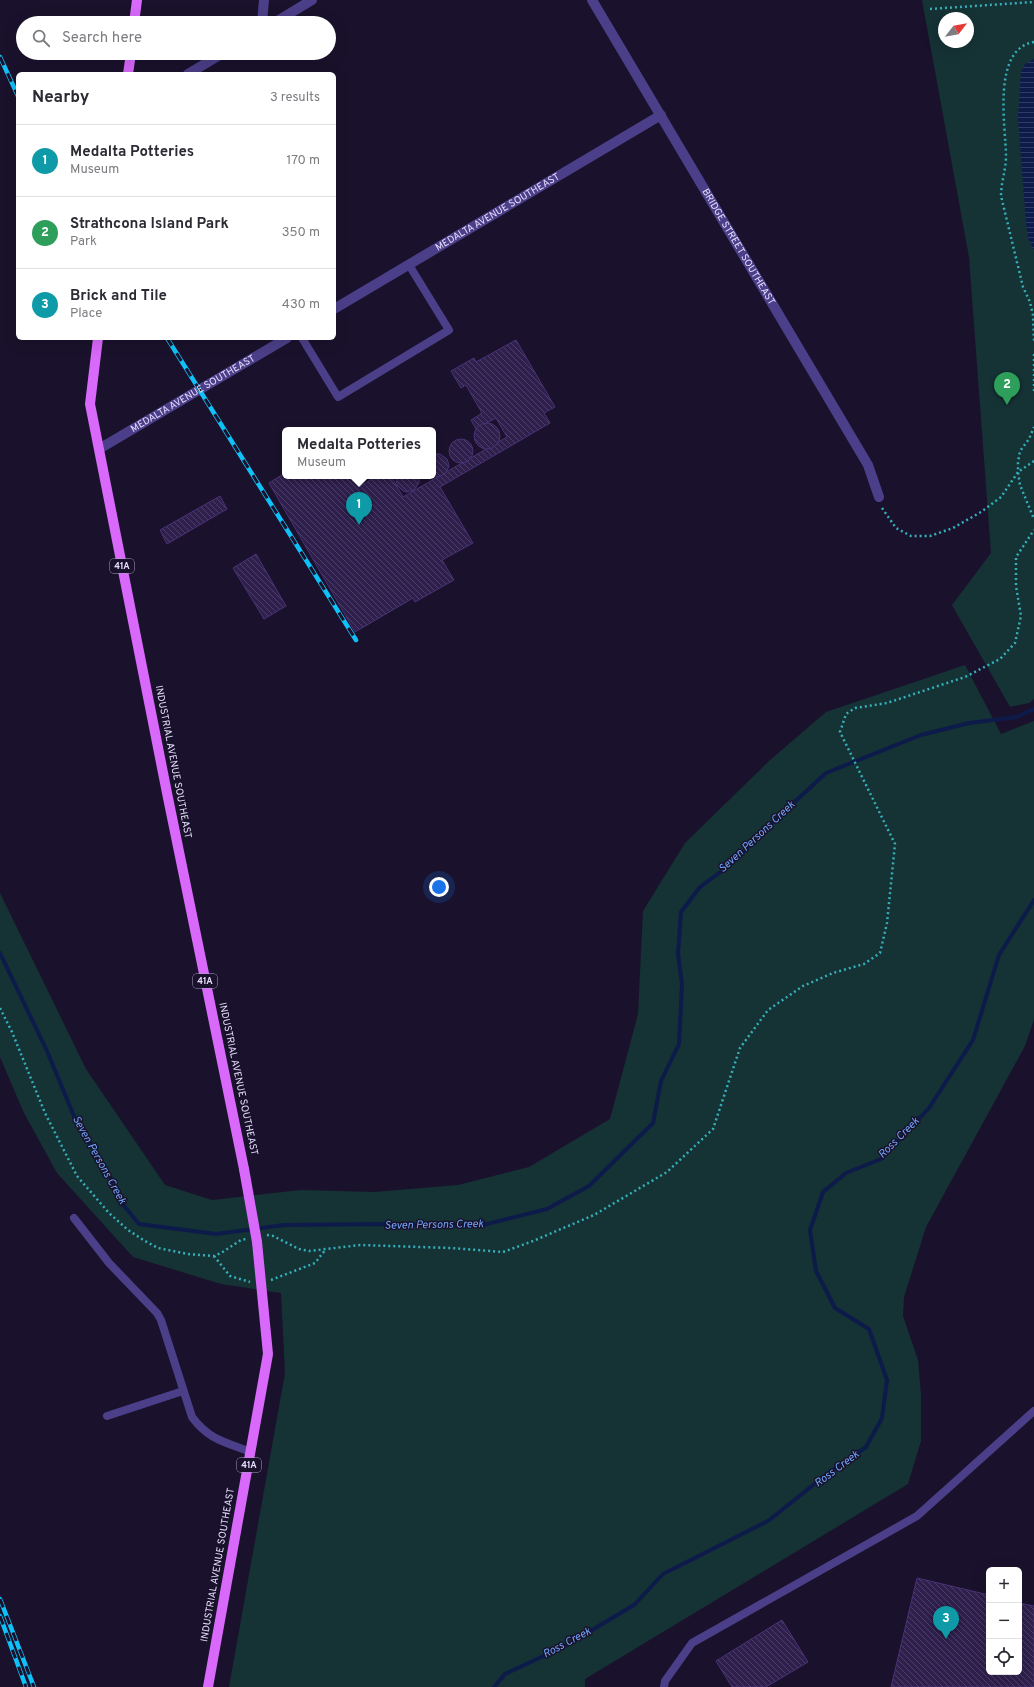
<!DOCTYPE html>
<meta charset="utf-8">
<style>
:root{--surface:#fff;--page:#f2f2f3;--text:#2b2b33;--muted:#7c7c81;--line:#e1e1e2;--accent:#1f6e8c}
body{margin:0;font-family:Overpass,sans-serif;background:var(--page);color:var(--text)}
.controls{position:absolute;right:12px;bottom:12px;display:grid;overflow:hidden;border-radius:6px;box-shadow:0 4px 16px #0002}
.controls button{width:36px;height:36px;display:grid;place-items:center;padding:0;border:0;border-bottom:1px solid var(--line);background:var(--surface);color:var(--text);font:20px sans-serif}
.compass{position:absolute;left:938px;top:12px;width:36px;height:36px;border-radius:50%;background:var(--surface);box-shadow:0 4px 16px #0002;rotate:59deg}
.you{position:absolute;left:439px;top:887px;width:14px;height:14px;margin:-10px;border:3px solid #fff;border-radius:50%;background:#1a73e8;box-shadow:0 0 0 6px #1a73e833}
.badge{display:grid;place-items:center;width:26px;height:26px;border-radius:50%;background:var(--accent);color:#fff;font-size:13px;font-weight:700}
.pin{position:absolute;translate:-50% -33px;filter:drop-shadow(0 1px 2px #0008)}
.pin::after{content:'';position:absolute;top:21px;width:14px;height:12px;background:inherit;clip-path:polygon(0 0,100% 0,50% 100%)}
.popup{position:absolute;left:282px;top:427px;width:154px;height:52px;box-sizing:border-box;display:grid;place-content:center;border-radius:6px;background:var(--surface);filter:drop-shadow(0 1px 3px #0005);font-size:13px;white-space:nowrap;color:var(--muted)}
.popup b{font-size:15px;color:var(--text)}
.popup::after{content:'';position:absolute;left:50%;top:100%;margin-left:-8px;border:8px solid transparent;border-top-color:var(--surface)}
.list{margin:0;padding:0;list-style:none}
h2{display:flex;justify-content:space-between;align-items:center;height:52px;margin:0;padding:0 16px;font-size:17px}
h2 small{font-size:13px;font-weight:400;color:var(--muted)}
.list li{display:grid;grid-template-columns:26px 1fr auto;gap:12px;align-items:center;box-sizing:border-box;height:72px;padding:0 16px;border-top:1px solid var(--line)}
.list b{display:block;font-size:15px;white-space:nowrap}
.list p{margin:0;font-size:13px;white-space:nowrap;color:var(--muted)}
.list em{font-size:13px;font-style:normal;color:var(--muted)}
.icon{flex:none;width:22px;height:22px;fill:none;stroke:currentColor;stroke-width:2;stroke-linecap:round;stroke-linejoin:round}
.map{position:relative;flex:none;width:1034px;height:1687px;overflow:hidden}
.search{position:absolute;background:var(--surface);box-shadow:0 4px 16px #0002;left:16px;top:16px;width:320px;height:44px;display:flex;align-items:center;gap:10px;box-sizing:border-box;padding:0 14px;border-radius:22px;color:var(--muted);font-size:15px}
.panel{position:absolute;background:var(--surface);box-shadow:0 4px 16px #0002;left:16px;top:72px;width:320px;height:268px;border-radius:6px}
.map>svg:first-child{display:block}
</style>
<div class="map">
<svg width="1034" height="1687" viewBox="0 0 1034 1687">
<defs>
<pattern id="water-rules" width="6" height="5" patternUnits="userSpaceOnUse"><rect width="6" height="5" fill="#0d1b4a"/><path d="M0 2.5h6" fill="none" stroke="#303c65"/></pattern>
<pattern id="building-back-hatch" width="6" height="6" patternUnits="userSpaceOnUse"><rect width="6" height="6" fill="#2e1f4c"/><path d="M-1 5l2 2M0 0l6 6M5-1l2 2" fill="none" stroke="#4c3f67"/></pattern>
</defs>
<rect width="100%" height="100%" fill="#1a122c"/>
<g fill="#153235" fill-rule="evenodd">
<path d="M922,0H1034V699L1029,703L1010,707L952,605L991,553L969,257ZM944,18H968V42H944Z"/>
<path d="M965,665L1001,734L1034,721V1019L1025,1046L926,1227L904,1297L903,1316L918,1360L921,1395V1441L908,1484L585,1679V1687H229L285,1373L281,1293L221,1284L133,1257L57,1173L24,1113L0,1057V893L86,1069L165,1185L212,1200L301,1190L374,1192L458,1185L529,1167L610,1119L638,1014L643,911L685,843L769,761L826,712Z"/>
</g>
<path fill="url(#water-rules)" d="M1034,59V250L1028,238L1026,223L1018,118L1021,72L1025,64Z"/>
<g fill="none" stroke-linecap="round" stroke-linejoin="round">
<g stroke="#0d1b4a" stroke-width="4">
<path d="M0,953L47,1051L76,1121L112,1180L120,1201L139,1224L216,1234L284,1225L388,1224L479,1226L547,1209L589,1186L653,1123L661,1081L679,1044L682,984L678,954L681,912L700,887L730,865L777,818L826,773L921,735L969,723L1017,717L1034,709"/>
<path d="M494,1687L505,1674L567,1645L634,1605L663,1574L768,1521L822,1478L866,1447L882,1418L887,1380L869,1329L835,1308L816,1271L810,1230L823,1192L846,1173L881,1159L929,1108L973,1040L999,955L1034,900"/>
</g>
</g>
<g fill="url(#building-back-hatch)" stroke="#493277">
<path d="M516,340L555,407L544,413L550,423L440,487L473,543L442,560L454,580L415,602L413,598L355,632L269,483L285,473V476L300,477L354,476L360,486L377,476H391L403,497L507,437L496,418L476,429L471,420L482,413L466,385L461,388L451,371L474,358L476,362Z"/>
<circle cx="487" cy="436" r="13"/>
<circle cx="461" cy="451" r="12"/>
<path d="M433,454H440L447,459L448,462L449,466L446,473L439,477L431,476H433Z"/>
<path d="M396,476H419V483L414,490L407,492L403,491L397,485Z"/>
<path d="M220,496L227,509L167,544L160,530Z"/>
<path d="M256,554L286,606L264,619L233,568Z"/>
<path d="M917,1578L989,1595V1672H1019V1603L1034,1606V1687H891Z"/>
<path d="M782,1620L808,1662L766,1687H732L716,1661Z"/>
</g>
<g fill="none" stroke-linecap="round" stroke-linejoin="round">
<g stroke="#35b0bb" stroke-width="2.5" stroke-dasharray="2 3" stroke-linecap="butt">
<path d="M930,9L1034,2"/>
<path d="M1034,42C991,49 1006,128 1006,156C1006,170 1001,182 1001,196L1023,287L1030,302L1033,315L1034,341"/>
<path d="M1034,354V393"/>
<path d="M1034,461L1018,472L1020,485L1034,519"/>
<path d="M882,508L896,528L911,536H930L953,528L981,512L1001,497L1018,472V462L1020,451L1029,439L1034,427"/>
<path d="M0,1008L12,1032L45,1113L77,1176L109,1213L128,1230L145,1241L158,1248L188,1254L214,1256L221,1253L241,1240L246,1239"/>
<path d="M267,1235L273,1236L299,1249L309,1251L360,1245L451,1248L503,1252L533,1241L594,1215L667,1172L713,1129L740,1048L768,1010L803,986L833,973L864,964L880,953L887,923L895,844L840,732L846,714L855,708L887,703L965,677L1000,659L1015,643L1021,616L1016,586V557L1034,530"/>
<path d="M214,1256L230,1276L250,1282"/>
<path d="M271,1280L315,1263L326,1249"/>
</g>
<g stroke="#4c3f89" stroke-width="8">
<path d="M302,338L338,397L449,330L409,265"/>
<path d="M74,1218L109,1263L157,1313L161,1320L192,1417C209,1440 225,1442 251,1452"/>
<path d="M107,1416L183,1391"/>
<path d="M664,1687L665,1681L692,1643L917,1516L1034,1411"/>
</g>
<g stroke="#4c3f89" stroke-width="10">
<path id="s1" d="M592,0L868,465L879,497"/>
<path d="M262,23L264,0"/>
<path d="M274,23L312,0"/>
<path d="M188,74L223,53"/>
<path id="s2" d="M334,309L661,115"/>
<path id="s3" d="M99,449L287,338"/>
</g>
<g stroke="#d869fa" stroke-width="10">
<path d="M134,23L137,0"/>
<path d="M128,74L131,53"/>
<path d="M98,338L90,404L167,793L244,1169"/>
<path d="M208,1687L268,1354L257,1242"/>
</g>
<g stroke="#10c0f8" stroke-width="4.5">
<g id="rail">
<path d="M0,57L18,96"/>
<path d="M167,338L356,640"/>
<path d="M0,1599L34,1687"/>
<path d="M0,1616L26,1687"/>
</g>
</g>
<use href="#rail" stroke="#1a122c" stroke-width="3" stroke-dasharray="9" stroke-linecap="butt"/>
<path stroke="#d869fa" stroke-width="10" d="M244,1169L257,1242"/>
</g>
<g text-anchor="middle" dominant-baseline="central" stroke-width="3" stroke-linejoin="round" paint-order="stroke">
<g fill="#1a122c" stroke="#a9a1bf" stroke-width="1">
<rect x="110" y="559" width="24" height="14" rx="3"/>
<rect x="193" y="974" width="24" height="14" rx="3"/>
<rect x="237" y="1458" width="24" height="14" rx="3"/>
</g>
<g font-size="9" font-weight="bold" fill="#e6defe">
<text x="122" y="566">41A</text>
<text x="205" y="981">41A</text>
<text x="249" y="1465">41A</text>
</g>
<g font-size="10" fill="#e6defe" stroke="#1a122c">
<text stroke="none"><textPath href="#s2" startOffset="190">MEDALTA AVENUE SOUTHEAST</textPath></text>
<text stroke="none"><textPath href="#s1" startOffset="287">BRIDGE STREET SOUTHEAST</textPath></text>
<text stroke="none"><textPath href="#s3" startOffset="109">MEDALTA AVENUE SOUTHEAST</textPath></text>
<text transform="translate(173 762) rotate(79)">INDUSTRIAL AVENUE SOUTHEAST</text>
<text transform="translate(238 1079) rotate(78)">INDUSTRIAL AVENUE SOUTHEAST</text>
<text transform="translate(218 1565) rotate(-80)">INDUSTRIAL AVENUE SOUTHEAST</text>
</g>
<g font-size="11" font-style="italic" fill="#6fa7fb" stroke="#1a122c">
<text transform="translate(757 837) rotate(-43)">Seven Persons Creek</text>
<text transform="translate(899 1138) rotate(-45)">Ross Creek</text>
<text transform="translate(99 1160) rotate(61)">Seven Persons Creek</text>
<text transform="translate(434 1225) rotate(-1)">Seven Persons Creek</text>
<text transform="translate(837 1469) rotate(-37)">Ross Creek</text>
<text transform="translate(567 1643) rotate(-28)">Ross Creek</text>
</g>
</g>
</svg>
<div class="controls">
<button>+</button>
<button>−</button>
<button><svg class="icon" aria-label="locate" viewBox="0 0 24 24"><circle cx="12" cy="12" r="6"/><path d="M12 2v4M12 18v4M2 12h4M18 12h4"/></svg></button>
</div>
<svg class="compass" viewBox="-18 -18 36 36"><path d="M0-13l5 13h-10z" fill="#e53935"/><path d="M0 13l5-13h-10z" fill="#7c7c81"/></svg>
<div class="you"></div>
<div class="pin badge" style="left:359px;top:525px;background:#0f9aa8">1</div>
<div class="popup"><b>Medalta Potteries</b>Museum</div>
<div class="pin badge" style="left:1007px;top:405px;background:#2e9e5b">2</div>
<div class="pin badge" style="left:946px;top:1639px;background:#0f9aa8">3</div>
<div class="search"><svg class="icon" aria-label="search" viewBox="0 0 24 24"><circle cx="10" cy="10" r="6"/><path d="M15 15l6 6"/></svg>Search here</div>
<section class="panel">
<h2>Nearby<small>3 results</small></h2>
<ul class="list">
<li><span class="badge" style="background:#0f9aa8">1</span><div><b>Medalta Potteries</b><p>Museum</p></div><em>170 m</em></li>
<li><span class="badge" style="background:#2e9e5b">2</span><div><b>Strathcona Island Park</b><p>Park</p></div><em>350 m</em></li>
<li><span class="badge" style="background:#0f9aa8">3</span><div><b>Brick and Tile</b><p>Place</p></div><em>430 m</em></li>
</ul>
</section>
</div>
